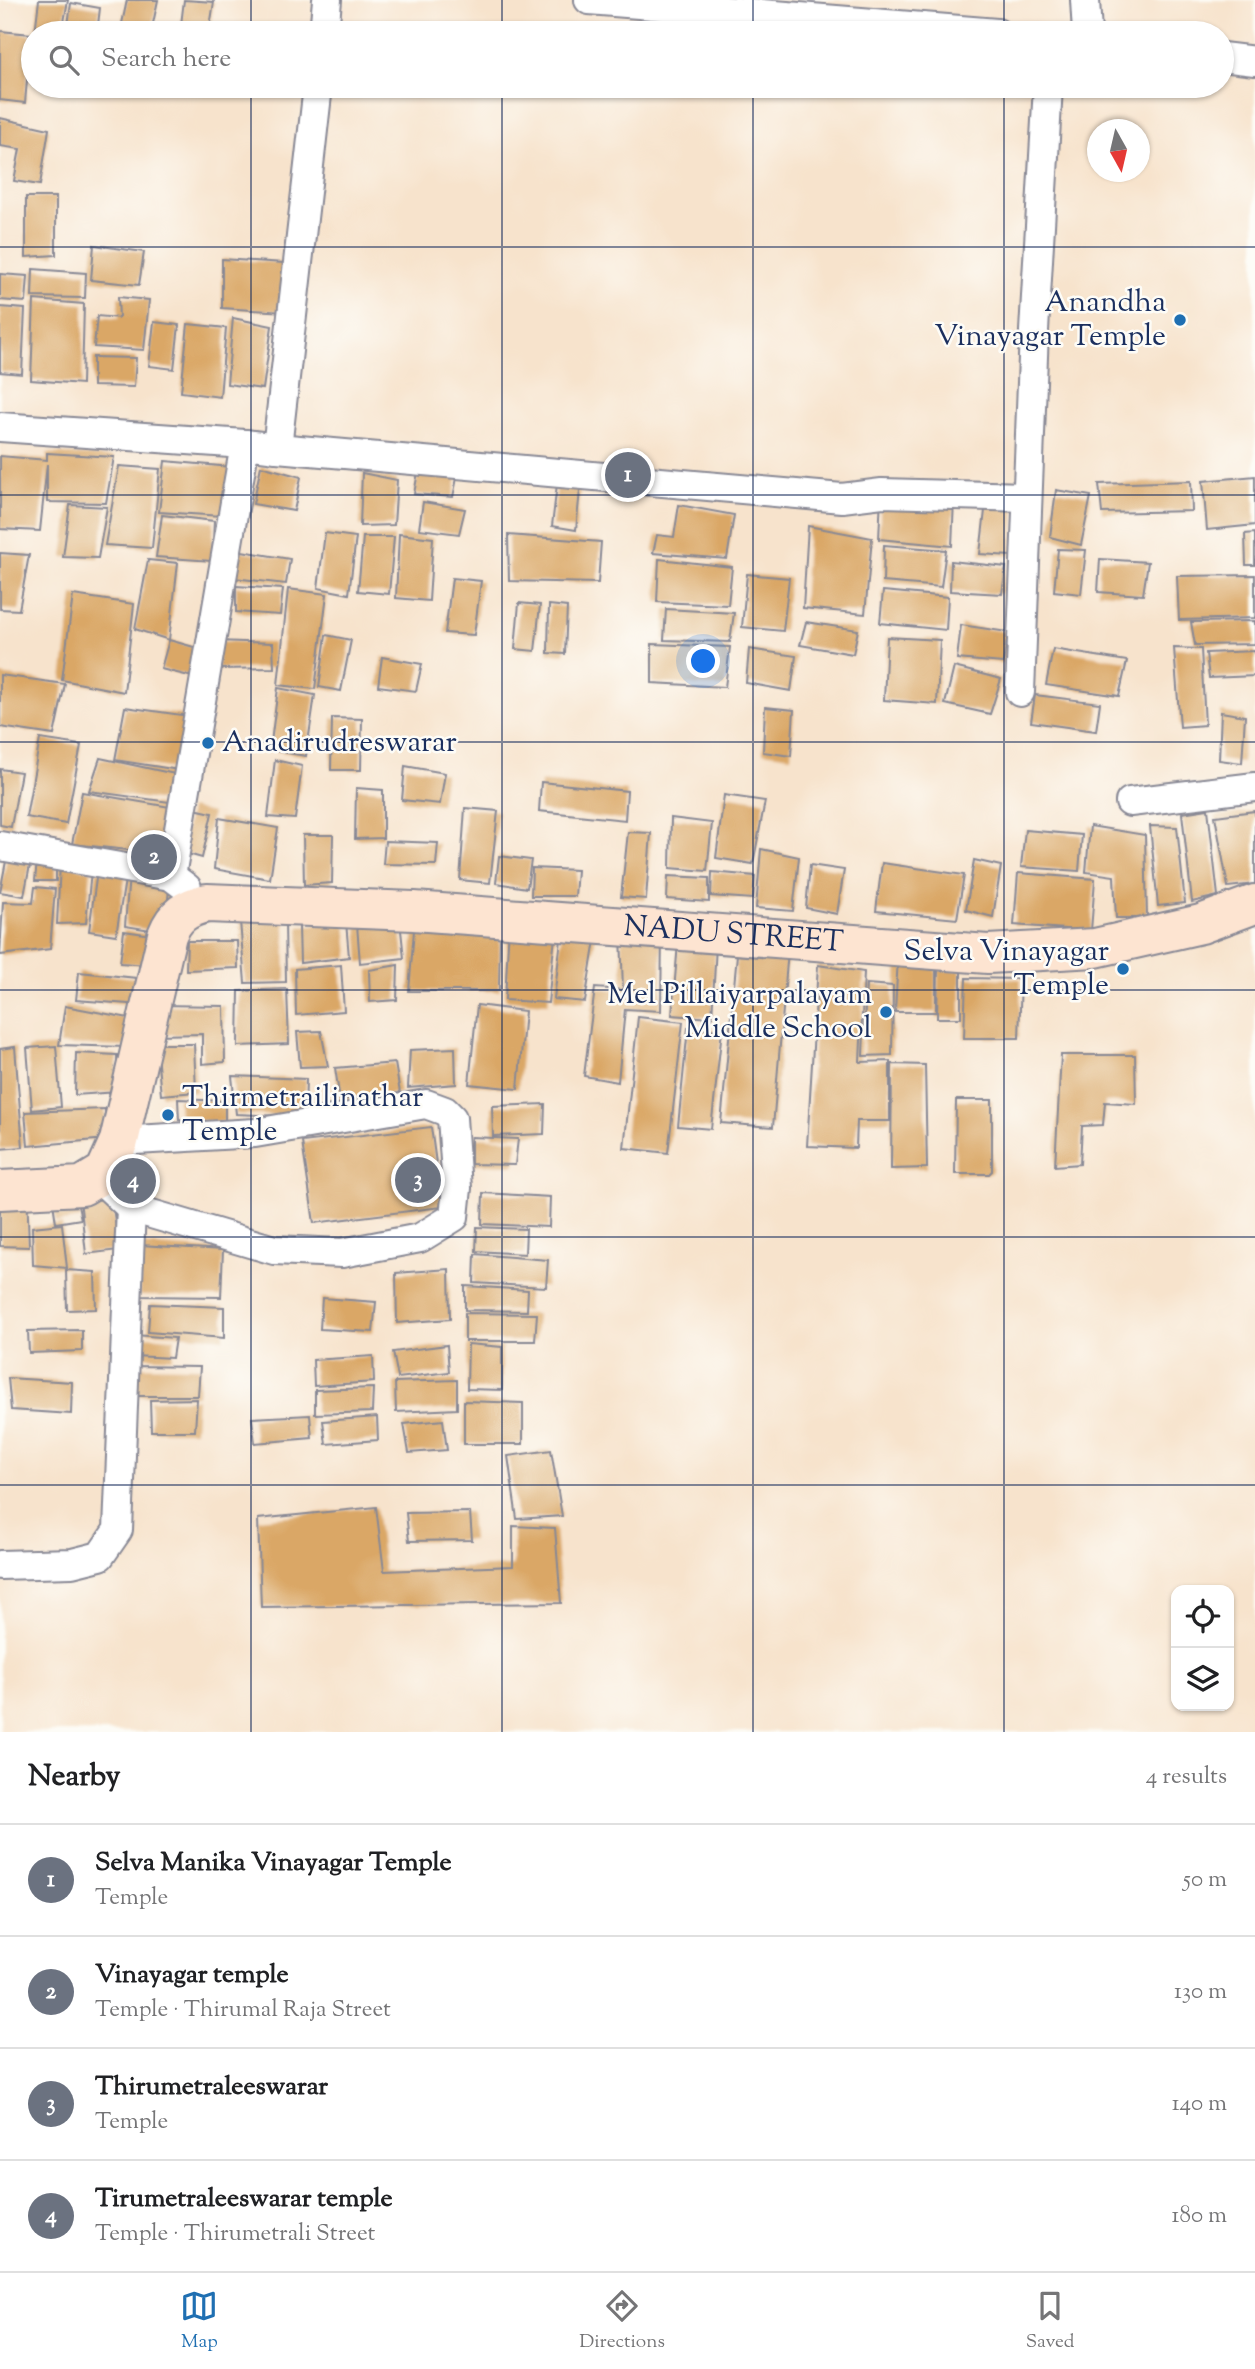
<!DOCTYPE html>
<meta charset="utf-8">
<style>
:root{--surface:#fff;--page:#f2f2f2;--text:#202124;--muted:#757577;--line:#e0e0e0;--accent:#1f6fb2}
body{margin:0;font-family:"Sorts Mill Goudy",serif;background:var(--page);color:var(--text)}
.controls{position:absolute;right:21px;bottom:21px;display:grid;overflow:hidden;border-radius:14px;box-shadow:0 2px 5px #0004}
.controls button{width:63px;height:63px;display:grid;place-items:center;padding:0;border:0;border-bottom:2px solid var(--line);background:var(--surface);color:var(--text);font:35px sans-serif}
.compass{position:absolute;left:1087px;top:119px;width:63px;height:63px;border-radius:50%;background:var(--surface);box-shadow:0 2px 5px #0004;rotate:172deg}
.you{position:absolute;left:704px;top:662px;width:24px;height:24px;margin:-18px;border:5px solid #fff;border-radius:50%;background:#1a73e8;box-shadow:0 0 0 10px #1a73e833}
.badge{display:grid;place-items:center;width:46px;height:46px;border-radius:50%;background:var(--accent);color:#fff;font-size:23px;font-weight:700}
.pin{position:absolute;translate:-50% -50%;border:4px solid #fff;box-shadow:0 2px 7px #0006}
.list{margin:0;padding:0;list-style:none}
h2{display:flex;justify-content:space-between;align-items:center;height:91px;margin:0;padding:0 28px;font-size:30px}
h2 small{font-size:23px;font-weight:400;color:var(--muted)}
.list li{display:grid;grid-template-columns:46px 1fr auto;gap:21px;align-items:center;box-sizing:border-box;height:112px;padding:0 28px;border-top:2px solid var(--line)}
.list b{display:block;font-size:26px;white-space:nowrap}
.list p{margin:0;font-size:23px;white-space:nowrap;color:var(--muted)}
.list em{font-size:23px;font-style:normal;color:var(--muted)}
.icon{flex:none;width:38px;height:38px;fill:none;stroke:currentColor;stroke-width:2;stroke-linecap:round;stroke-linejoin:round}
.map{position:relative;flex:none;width:1255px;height:1732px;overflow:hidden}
.search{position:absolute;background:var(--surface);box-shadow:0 2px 5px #0004;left:21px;right:21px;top:21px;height:77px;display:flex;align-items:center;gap:18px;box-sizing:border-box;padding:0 24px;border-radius:38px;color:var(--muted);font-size:26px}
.sheet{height:539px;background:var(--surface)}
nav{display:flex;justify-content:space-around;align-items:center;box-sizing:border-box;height:98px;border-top:2px solid var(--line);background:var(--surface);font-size:19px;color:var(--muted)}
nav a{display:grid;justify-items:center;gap:4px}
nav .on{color:var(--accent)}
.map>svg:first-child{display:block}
</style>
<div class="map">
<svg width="1255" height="1732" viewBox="0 0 1255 1732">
<rect width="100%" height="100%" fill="#fdfcf7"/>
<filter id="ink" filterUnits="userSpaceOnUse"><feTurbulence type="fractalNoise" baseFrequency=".0143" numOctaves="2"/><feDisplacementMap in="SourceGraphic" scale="14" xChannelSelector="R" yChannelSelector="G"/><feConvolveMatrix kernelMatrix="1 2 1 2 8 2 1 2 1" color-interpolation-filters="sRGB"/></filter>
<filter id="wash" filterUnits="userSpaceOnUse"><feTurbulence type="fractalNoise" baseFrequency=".00686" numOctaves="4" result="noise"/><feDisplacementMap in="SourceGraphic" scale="28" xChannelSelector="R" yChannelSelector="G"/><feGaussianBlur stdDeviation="1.57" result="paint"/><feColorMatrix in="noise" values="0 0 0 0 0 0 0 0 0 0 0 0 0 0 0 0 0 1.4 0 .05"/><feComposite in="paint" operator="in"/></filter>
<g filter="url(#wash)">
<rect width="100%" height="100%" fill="#f7e3cc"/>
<g id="blocks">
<g fill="#daa766">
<path d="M39,0H68L62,33H35Z"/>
<path d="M127,0H158L151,33H120Z"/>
<path d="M184,0L214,2L209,33H180Z"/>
<path d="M71,3L100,8L97,33H67Z"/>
<path d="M0,31L31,34L25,103L0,100Z"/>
<path d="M0,118L49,129L40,185L14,181L20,149L0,146Z"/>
<path d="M26,197H56V255L26,257Z"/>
<path d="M94,245L144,252L139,285L91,280Z"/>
<path d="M222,259L284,263V312L222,308Z"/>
<path d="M33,269L86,273L85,298L32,297Z"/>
<path d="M0,274L28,276L26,302L0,300Z"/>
<path d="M118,297L149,300L144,350L94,347L97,316L119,318Z"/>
<path d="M34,300L84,304L82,384L31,380Z"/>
<path d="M0,307L25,309L22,374L0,372Z"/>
<path d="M233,318L272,326L263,389L227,384Z"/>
<path d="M154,322L179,325L174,369L149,366Z"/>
<path d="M188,324L226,328L220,397L181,392Z"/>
<path d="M93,357L136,358L134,387L93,386Z"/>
<path d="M47,453L114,457L106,503L47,502V464L40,531L0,529V456L47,460Z"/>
<path d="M165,461L231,467L222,516L159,512Z"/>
<path d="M119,466L160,469L152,548L105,545Z"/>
<path d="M261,466L301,477L294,511L253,504Z"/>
<path d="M418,472L457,478L453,497L414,494Z"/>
<path d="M362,473L397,480L394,525L360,526Z"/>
<path d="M558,476L581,480L576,530L552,526Z"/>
<path d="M1255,476V525L1207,530L1203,481Z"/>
<path d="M1191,481L1192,511L1102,513L1099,484Z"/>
<path d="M1056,490L1091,496L1081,545L1050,537Z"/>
<path d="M881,495L954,500L952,546L879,539Z"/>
<path d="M423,502L465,509L459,534L419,529Z"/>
<path d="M986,502L1015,505L1011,556L980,554Z"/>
<path d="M70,505L107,507L98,558L63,557Z"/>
<path d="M679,505L734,515L727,559L653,553L657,535L674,537Z"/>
<path d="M162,515L214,521L212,561L156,557Z"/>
<path d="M808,526L872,538L865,614L803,608Z"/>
<path d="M325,533L356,537L349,594L318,588Z"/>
<path d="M1255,533V565H1246L1245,534Z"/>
<path d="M399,534L433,538L429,601L396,598Z"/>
<path d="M508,535L601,542L598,583L509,581Z"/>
<path d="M363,537H394L389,594L358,591Z"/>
<path d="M884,545L946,550L941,587L883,582Z"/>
<path d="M1058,549L1086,550L1081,594L1054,591Z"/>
<path d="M236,550L290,559L286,584L234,578Z"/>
<path d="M0,553L29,555L19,610L0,609Z"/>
<path d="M659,559L732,567L728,605L657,602Z"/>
<path d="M1100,559L1148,562L1143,595L1098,592Z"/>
<path d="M148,560L178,563L169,640L135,629Z"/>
<path d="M951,561L1006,567L1002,594L950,591Z"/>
<path d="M747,574L789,578L783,631L742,627Z"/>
<path d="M1255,575V618L1179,620L1177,576Z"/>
<path d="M452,578L481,581L474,635L445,633Z"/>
<path d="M236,586L283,589L280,615L236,612Z"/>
<path d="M288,589L327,594L315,689L278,685Z"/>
<path d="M883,591L948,597L946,630L880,623Z"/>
<path d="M73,595L134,604L124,692L62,680Z"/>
<path d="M519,603L540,605L535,651L515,649Z"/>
<path d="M549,605L567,607L565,654L548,653Z"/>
<path d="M666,609L734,613L730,642L664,640Z"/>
<path d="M1255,621V644L1195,645L1191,622Z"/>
<path d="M806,622L858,630L853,654L800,645Z"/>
<path d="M961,625L1008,632L1003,663L957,659Z"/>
<path d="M326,635L351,640L341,691L319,687Z"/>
<path d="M887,637L940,640L937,704L884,700Z"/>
<path d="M169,640L208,651L201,679L161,669Z"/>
<path d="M217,641L273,643L274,668L218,669Z"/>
<path d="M652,644L730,647L725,687L652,683Z"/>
<path d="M1174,648L1201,649L1205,725L1180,727Z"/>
<path d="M749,649L796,656L791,691L746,683Z"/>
<path d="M1053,649L1127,661L1119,696L1046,685Z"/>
<path d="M1255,651V676L1209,678L1206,653Z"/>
<path d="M382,657L422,664L416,691L378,686Z"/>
<path d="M954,667L1001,679L990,714L945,704Z"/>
<path d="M0,675L65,684L54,735L0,727Z"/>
<path d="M278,688L315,695L306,756L270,750Z"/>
<path d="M1035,695L1100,703L1096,731L1031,722Z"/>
<path d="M125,707L189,716L179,770L115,760Z"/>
<path d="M765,707L794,710L791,756L763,752Z"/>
<path d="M1221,712L1245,716L1242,763L1219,760Z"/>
<path d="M332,718L362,719L361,770H331Z"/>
<path d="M40,739L81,745L66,824L26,817Z"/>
<path d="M100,758L175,774L169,802L89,791Z"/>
<path d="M275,760L302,766L295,819L268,817Z"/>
<path d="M405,766L445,773L440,804L402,800Z"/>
<path d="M0,769L21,772L11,827L0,825Z"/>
<path d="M541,782L627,791L625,820L539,811Z"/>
<path d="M356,788L383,790V838L355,839Z"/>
<path d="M82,792L176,808L166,854L72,844Z"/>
<path d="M724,795L765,801L753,864L716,858Z"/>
<path d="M190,808L212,813L202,858L181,852Z"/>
<path d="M465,808L498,811L490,883L460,880Z"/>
<path d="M1208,809L1218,896L1192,902L1182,813Z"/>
<path d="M1255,811V884L1228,887L1215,816Z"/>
<path d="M219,818L278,828L270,879L214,869Z"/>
<path d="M671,818L712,823L707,871L670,868Z"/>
<path d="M1090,826L1145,835L1147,918H1116L1114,876L1086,872Z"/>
<path d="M1150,826L1177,827L1185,903L1158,906Z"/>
<path d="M1025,830L1082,835L1079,871L1021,867Z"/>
<path d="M628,832L651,833L646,899L621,897Z"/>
<path d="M303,835H333L332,883L304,885Z"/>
<path d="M385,841L438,843L436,865L383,864Z"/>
<path d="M761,849L799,857L793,911L756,908Z"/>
<path d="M7,856L31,860L24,896L0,892Z"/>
<path d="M499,856L531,860L527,888L496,883Z"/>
<path d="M974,860L1001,866L993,917L966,910Z"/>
<path d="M37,861L56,863V881H35Z"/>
<path d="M882,863L964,875L957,919L876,911Z"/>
<path d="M60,864L91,870L86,923L57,924Z"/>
<path d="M810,865L844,870L837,914L806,908Z"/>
<path d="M532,868L577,870L575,896H531Z"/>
<path d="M97,871L126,874L116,935L89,931Z"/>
<path d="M712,872L755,876L753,899L711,896Z"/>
<path d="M1018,873L1095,879L1091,931L1014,925Z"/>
<path d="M129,875L170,881L164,932L125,926Z"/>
<path d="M668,876L709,878V902L667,899Z"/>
<path d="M35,887L55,889L50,949L0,955L3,902L33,903Z"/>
<path d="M285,920L286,982L245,983L240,921Z"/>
<path d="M400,921L404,958L360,963L357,925Z"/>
<path d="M346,922L349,957L300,963L299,926Z"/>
<path d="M509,923L556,927L548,1003L505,1000Z"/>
<path d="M414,930L500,935L499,991H409Z"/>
<path d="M124,931L152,935L149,965L120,963Z"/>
<path d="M562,931L596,934L585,1002L554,999Z"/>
<path d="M662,933L661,1011L625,1009L618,1082L584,1076L595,988L623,990L621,934Z"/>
<path d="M187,941H237L238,968L186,970Z"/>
<path d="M678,943L716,945L712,1018L672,1015Z"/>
<path d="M738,944L788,950L773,1127L721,1123Z"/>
<path d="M898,957L936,959V1012H895Z"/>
<path d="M341,965L344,1011L296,1015L295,969Z"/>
<path d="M398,965L397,1000L370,1002L369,970Z"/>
<path d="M818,965L864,972L860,1062L890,1061V1121H857L856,1148L807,1146Z"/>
<path d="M938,970H961V1018H937Z"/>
<path d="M79,972L146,979L142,1005L76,1000Z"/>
<path d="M966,978L1021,979L1019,1038H964Z"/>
<path d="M866,984L893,986L892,1055L863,1056Z"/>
<path d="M287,989L289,1044L238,1046L239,991Z"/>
<path d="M159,1005L224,1006L225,1062L202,1064V1034L157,1035Z"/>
<path d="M477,1005L525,1011L518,1089L469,1084Z"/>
<path d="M65,1006L129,1018L126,1047L59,1045Z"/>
<path d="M638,1017L683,1022L668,1153L624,1148Z"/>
<path d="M688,1028L722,1030L711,1129L678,1126Z"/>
<path d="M321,1031L328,1066L300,1067L297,1032Z"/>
<path d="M156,1044H194L196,1092L161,1095Z"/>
<path d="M56,1046L61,1107L32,1110L27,1048Z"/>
<path d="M15,1047L23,1147L0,1149V1049Z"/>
<path d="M455,1048L456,1084L408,1088L410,1050Z"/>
<path d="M76,1053L117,1055L118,1092L75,1095Z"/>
<path d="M1061,1055H1135L1136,1104L1105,1102L1103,1125L1082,1126L1080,1164L1055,1166Z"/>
<path d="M395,1063L400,1093L340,1100L335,1068Z"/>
<path d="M892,1064L925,1065L927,1168L891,1169Z"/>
<path d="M232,1076L306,1079L305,1117L236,1114Z"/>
<path d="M178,1099L225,1101V1122L179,1120Z"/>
<path d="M956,1100H992V1171L989,1174H955Z"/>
<path d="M545,1104L544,1134L493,1136L492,1106Z"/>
<path d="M105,1109L107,1139L28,1146L25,1112Z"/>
<path d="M431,1127L442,1207L314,1223L302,1142Z"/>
<path d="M471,1137L518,1139L515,1165L471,1164Z"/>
<path d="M27,1188L29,1247L0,1246V1190Z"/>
<path d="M74,1188L81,1219L56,1223L51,1189Z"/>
<path d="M483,1193L550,1197L549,1227L482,1224Z"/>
<path d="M80,1199L112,1200L119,1250L86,1254Z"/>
<path d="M62,1224L67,1268L33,1265L32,1227Z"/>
<path d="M477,1227L526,1229L525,1254L476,1251Z"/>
<path d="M140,1245L223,1250L221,1297L140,1296Z"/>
<path d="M475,1254L548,1260L546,1287L474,1283Z"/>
<path d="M449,1269L450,1319L397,1323L396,1273Z"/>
<path d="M66,1270L95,1272L96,1309L67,1310Z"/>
<path d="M465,1286L528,1290L527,1311L465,1310Z"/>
<path d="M322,1298L376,1302L373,1332L320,1329Z"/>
<path d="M150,1304L224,1307V1338L148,1332Z"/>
<path d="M465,1313L537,1314L535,1341H465Z"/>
<path d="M82,1330V1351L29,1353L28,1331Z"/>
<path d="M134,1335L175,1338L172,1358L134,1356Z"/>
<path d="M468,1344L502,1347V1390L467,1389Z"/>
<path d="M447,1345L449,1372L398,1378L393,1352Z"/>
<path d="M373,1356L374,1382L314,1386L313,1360Z"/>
<path d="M130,1366L200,1367L198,1396H131Z"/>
<path d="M8,1378L72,1382L71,1414L11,1410Z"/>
<path d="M457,1380V1409L396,1412L395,1382Z"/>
<path d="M373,1388L372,1412L315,1414V1390Z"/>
<path d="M197,1399L195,1431H151L150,1400Z"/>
<path d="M464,1401L523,1403V1444H464Z"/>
<path d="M310,1415L312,1438L255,1443L252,1418Z"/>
<path d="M377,1417L378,1440L326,1444L323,1421Z"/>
<path d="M443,1420L447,1450L409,1453L404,1424Z"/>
<path d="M551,1450L562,1516L517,1519L508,1456Z"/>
<path d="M376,1507L384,1571L513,1566V1526L555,1528L561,1603L261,1607L258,1519Z"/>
<path d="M470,1512L472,1540L409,1541L406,1513Z"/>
</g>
</g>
</g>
<g filter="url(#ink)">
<use href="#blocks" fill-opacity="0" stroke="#898995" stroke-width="2"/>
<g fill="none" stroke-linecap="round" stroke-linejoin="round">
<g stroke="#898995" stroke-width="32">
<g id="street">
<path d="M589,0L997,33"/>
<path d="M1085,0L1087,33"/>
<path d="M324,33L327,0"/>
<path d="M1222,57L1255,61"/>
<path d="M0,427L245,444"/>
<path d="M277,448L842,498L882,493L1027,497"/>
<path d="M1020,692L1034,331L1048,86"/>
<path d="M1130,802L1255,787"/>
<path d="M0,846L171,876L187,888"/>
<path d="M171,876L245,444L277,448L318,86"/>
<path d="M99,1178L131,1208L274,1250L342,1253L420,1238L454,1217L457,1188L452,1118L445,1111L426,1104L255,1133L119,1141"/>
<path d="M0,1565L72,1563L100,1556L118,1530L131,1208"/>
</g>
</g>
<g stroke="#898995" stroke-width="42">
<g id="secondary">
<path id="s1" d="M0,1190L82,1186L105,1172L119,1141L167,935C175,915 186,908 207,903L414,911L988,954L1095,948L1201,924L1255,904"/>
</g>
</g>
<use href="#street" stroke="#fff" stroke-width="28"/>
<use href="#secondary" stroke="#fde4d1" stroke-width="38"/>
</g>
</g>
<path fill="none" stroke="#1b2f5e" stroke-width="2" stroke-opacity="0.55" d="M251,0V33M502,0V33M753,0V33M1004,0V33M251,86V1732M502,86V1732M753,86V1732M1004,86V1732M0,247H1255M0,495H1255M0,742H1255M0,990H1255M0,1237H1255M0,1485H1255"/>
<g fill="#1f6fb2" stroke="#fdfcf7" stroke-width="2.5">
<circle cx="1180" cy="320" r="7"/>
<circle cx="208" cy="743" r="7"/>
<circle cx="1123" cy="969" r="7"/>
<circle cx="886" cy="1012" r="7"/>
<circle cx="168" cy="1115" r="7"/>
</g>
<g text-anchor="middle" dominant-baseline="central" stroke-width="5" stroke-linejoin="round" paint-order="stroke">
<g font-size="30" fill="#1b2f5e" stroke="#fdfcf7" text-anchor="end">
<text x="1166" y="303">Anandha<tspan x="1166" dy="34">Vinayagar Temple</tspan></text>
<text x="222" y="743" text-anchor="start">Anadirudreswarar</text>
<text x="1109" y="952">Selva Vinayagar<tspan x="1109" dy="34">Temple</tspan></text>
<text x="872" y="995">Mel Pillaiyarpalayam<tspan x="872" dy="34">Middle School</tspan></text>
<text x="182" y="1098" text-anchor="start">Thirmetrailinathar<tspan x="182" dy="34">Temple</tspan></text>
</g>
<g font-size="30" fill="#1b2f5e" stroke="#fdfcf7">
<text stroke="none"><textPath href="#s1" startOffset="936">NADU STREET</textPath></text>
</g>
</g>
</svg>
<div class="controls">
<button><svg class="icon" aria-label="locate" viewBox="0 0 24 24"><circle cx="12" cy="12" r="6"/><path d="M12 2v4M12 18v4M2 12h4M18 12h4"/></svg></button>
<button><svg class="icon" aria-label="layers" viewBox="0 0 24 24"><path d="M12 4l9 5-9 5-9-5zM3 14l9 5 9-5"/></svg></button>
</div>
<svg class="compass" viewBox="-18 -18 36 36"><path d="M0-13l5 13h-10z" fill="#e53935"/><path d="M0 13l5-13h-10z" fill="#757577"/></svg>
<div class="you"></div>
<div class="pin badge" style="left:628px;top:475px;background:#6b7280">1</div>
<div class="pin badge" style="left:154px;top:857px;background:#6b7280">2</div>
<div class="pin badge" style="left:418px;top:1180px;background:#6b7280">3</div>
<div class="pin badge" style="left:133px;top:1181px;background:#6b7280">4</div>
<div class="search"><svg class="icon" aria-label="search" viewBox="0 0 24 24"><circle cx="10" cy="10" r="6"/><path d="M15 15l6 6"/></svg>Search here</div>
</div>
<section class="sheet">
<h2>Nearby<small>4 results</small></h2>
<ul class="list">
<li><span class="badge" style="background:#6b7280">1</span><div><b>Selva Manika Vinayagar Temple</b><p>Temple</p></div><em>50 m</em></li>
<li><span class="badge" style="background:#6b7280">2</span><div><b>Vinayagar temple</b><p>Temple · Thirumal Raja Street</p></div><em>130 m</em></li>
<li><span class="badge" style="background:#6b7280">3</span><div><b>Thirumetraleeswarar</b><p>Temple</p></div><em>140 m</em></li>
<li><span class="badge" style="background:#6b7280">4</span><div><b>Tirumetraleeswarar temple</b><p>Temple · Thirumetrali Street</p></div><em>180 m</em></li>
</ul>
</section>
<nav>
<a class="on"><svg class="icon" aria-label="map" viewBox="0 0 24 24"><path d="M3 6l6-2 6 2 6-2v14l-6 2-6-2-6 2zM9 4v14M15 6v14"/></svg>Map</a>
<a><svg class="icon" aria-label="directions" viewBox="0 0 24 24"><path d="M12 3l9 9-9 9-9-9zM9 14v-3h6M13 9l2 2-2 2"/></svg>Directions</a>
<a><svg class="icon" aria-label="saved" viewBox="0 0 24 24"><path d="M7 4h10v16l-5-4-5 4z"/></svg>Saved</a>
</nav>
